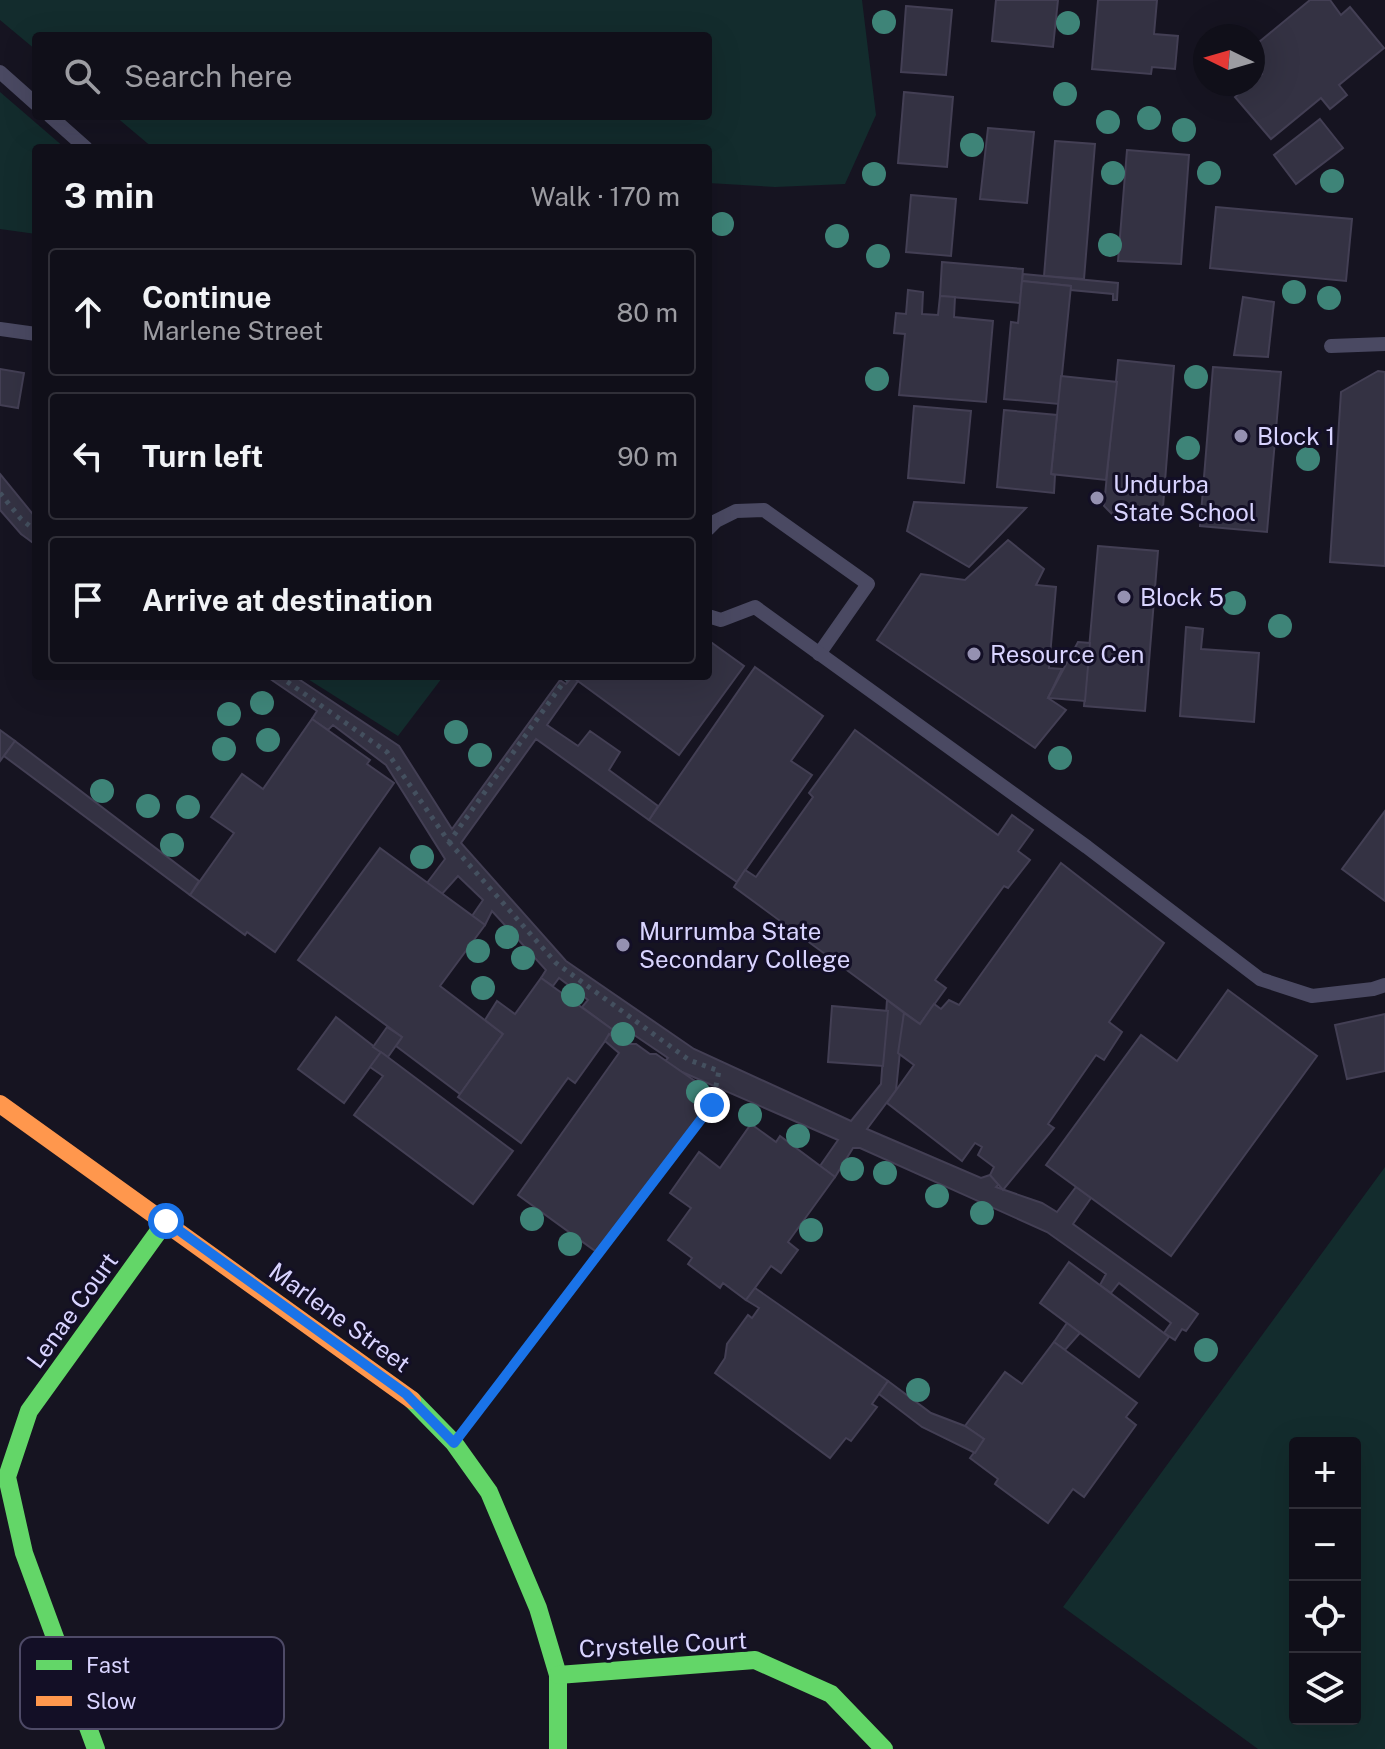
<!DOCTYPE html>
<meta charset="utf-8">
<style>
:root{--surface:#100f19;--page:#1e1d26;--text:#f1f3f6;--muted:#9c9ca2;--line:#302f38}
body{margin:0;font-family:"Public Sans",sans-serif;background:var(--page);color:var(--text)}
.controls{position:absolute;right:24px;bottom:24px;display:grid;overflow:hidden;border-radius:8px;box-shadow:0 8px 32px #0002}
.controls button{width:72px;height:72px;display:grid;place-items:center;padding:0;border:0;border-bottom:2px solid var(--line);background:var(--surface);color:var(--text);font:40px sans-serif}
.compass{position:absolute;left:1193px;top:24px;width:72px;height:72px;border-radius:50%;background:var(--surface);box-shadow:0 8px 32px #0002;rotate:275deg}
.stop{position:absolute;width:24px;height:24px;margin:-18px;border:6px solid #1a73e8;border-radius:50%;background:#fff}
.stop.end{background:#1a73e8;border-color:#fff;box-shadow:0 2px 8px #0008}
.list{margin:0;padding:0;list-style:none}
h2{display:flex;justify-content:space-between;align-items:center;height:104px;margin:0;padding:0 32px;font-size:34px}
h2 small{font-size:26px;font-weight:400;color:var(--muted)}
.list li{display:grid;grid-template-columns:52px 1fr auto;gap:24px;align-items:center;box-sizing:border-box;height:128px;margin:0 16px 16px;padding:0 16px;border:2px solid var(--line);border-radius:8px}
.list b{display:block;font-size:30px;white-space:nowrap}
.list p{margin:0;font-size:26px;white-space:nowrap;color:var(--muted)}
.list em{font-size:26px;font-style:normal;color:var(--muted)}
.icon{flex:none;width:44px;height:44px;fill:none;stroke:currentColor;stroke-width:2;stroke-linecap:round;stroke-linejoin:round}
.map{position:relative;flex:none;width:1385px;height:1749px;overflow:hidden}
.search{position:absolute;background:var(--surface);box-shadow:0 8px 32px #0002;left:32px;top:32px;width:680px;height:88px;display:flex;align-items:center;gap:20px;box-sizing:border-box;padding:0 28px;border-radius:8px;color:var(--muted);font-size:30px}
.panel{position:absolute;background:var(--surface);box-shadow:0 8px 32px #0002;left:32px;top:144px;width:680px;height:536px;border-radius:8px}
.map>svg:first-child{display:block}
</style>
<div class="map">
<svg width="1385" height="1749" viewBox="0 0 1385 1749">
<rect width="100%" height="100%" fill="#161421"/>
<g fill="#132c2d" fill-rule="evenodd">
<path d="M0,0H862L876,115L845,184L775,187L708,183V148H153L115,116H708V36H36V50L0,20Z"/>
<path d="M0,92L65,148H36V234L0,229Z"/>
<path d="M303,676H440L442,678L398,736Z"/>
<path d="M1385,1167V1749H1258L1063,1607ZM1355,1443V1719H1295V1443Z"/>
</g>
<g fill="#343243" stroke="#433f54" stroke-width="2">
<path d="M996,0H1058L1053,47L992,41Z"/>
<path d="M1098,0H1157L1154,34L1178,36L1175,69L1152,67L1151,74L1092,69Z"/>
<path d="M1310,0H1330L1341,15L1350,7L1384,48L1339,85L1347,95L1330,109L1321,98L1271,139L1235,97L1262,74L1253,63V47Z"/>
<path d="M906,6L952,10L946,75L901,72Z"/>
<path d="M904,92L953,97L947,167L898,163Z"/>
<path d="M1320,119L1343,148L1296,184L1274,155Z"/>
<path d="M988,128L1034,132L1027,203L980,199Z"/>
<path d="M1055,141L1095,144L1084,279L1044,276Z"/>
<path d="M1127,150L1189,155L1181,264L1118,261Z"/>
<path d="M911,195L956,199L951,256L906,252Z"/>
<path d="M1216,207L1352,219L1346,281L1210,268Z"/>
<path d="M942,262L1023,269L1020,303L940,296Z"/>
<path d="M1023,274L1118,283L1117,300H1113V294L1071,290V286L1022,281Z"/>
<path d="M1022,281L1071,286L1059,404L1004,399L1011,322L1018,323Z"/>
<path d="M908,290L923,292L922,314L938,315L940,296L955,297L954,317L993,321L986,402L899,395L905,334L894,333L896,313L906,314Z"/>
<path d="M1243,297L1274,302L1268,357L1234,355Z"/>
<path d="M1118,360L1174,366L1162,520L1112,514L1104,506Z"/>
<path d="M1213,367L1281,372L1267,532L1200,526Z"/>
<path d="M0,369L24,373L18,408L0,405Z"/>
<path d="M1378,371L1385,372V566L1330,562L1341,392Z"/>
<path d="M1061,376L1117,382L1106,480L1051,474Z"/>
<path d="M914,406L971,411L964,483L908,478Z"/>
<path d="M1004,410L1057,415L1051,474L1055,475L1054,493L997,487Z"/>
<path d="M0,474L36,518V545L21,534L0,510Z"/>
<path d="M914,502L1026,508L969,567L907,531Z"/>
<path d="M1008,540L1044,569L1036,585L1056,587L1049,668L1062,669L1048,698L1066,710L1035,748L877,640L921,574L965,580Z"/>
<path d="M1098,546L1158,551L1145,711L1084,706Z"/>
<path d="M1186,627L1203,629L1201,649L1259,653L1254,722L1180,716Z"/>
<path d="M708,640L744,666L679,755L571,676H708Z"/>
<path d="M1078,642L1090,643L1085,701L1048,698Z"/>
<path d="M755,667L823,716L791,761L812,775L737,882L649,820Z"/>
<path d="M266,676H294L399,746L452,829L560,680L566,684L572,677L578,681L547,725L578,746L590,731L620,752L609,770L658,806L649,820L536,739L461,843L566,961L694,1049L851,1121L881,1084L887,1000L904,1013L896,1090L867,1129L981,1178L990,1175L999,1184L996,1187L1042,1203L1057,1212L1076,1187L1091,1198L1073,1224L1198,1314L1186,1331L1182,1329L1175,1340L1164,1333L1171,1323L1119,1283L1111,1293L1100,1285L1106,1274L1047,1232L860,1148H853L835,1177L820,1166L838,1140L682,1072L665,1061L668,1058L618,1024L613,1030L582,1007L588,1000L559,978L553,986L541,978L546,970L492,911L485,925L472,916L483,900L458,876L442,894L427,883L445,859L386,765L333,725L328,730L312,719L317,711Z"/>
<path d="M312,719L370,760L367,764L394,783L275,952L247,932L245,935L190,895L234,833L211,817L242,774L263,789Z"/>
<path d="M0,730L15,741L0,761Z"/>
<path d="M855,730L998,835L1012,815L1033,830L1018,851L1030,860L1008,888L1004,886L935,980L946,988L920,1024L734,887L745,870L756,877L813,797L809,793Z"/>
<path d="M15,741L199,881L190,895L4,756Z"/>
<path d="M1385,811V901L1342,869Z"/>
<path d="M380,848L485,925L440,986L503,1034L460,1094L396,1046L402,1037L298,960Z"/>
<path d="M1061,863L1164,943L1109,1022L1122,1032L1104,1060L1096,1055L1048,1124L1054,1128L1003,1190L990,1175L994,1167L978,1155L982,1147L975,1143L962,1161L887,1103L914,1065L898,1053L904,1013L920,1024L934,1004L941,1009L949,1000L959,1005Z"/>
<path d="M541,978L613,1030L575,1083L568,1078L521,1143L458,1097L503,1034L485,1020L497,1001L515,1014Z"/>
<path d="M1228,990L1317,1056L1171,1256L1046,1165L1141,1035L1177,1061Z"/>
<path d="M832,1006L888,1011L883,1066L828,1062Z"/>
<path d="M1385,1014V1071L1347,1079L1335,1025Z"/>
<path d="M336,1017L381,1052L344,1103L298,1069Z"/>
<path d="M387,1027L402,1037L388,1057L373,1047Z"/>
<path d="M609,1034L623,1044H636L650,1054H656L695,1081L687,1093L708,1107L598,1253L518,1195L619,1053L605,1041Z"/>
<path d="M381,1052L513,1151L473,1204L354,1115L383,1076L370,1067Z"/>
<path d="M751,1124L776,1142L780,1136L835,1177L788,1242L798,1250L781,1273L771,1266L746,1300L723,1283L720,1288L688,1264L692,1258L668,1240L691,1208L670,1193L699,1152L720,1168Z"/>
<path d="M1069,1262L1169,1337L1139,1377L1040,1303Z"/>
<path d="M755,1288L888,1381L872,1404L877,1407L851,1441L846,1438L830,1458L715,1373L725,1358L727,1344L748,1315L752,1318L759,1308L746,1300Z"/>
<path d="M1067,1323L1080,1333L1065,1350L1054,1342Z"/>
<path d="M1054,1342L1137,1403L1126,1417L1136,1425L1084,1497L1073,1489L1048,1523L995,1484L998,1479L970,1458L984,1439L965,1426L1005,1372L1022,1384Z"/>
<path d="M888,1381L931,1413L965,1426L984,1439L975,1453L922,1427L879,1394Z"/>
</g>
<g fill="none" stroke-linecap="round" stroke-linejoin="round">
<g stroke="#44505f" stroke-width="5" stroke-dasharray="4 6" stroke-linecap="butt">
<path d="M0,493L21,519L36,531"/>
<path d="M279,676L387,752L449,842L568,676"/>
<path d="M449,842L556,963L689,1060L719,1071L712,1105L475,1416"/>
</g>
<g stroke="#4a4962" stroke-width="14">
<path d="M0,72L36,104"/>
<path d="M50,116L86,148"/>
<path d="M0,329L36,334"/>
<path d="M1331,346L1385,344"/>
<path d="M708,529L716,521L736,511L764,510L868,584L819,654"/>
<path d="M708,616L721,620L755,607L1087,847L1260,979L1312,996L1373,989L1385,985"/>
</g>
<g stroke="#63d668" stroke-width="18">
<path d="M412,1400L454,1443L489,1492L538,1608L558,1675V1749"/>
<path d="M558,1675L755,1660L831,1694L884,1749"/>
<path d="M96,1749L24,1553L7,1477L29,1411L166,1221"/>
</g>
<path stroke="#ff974d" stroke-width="18" d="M0,1104L412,1400"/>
</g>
<g fill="#3e8478">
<circle cx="884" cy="22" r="12"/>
<circle cx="1068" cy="23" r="12"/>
<circle cx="1065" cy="94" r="12"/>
<circle cx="1149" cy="118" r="12"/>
<circle cx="1108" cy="122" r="12"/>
<circle cx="1184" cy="130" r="12"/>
<circle cx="972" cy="145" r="12"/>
<circle cx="1113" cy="173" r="12"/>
<circle cx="1209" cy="173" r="12"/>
<circle cx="874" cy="174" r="12"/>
<circle cx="1332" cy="181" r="12"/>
<circle cx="722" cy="224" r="12"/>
<circle cx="837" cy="236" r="12"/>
<circle cx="1110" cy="245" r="12"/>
<circle cx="878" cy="256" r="12"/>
<circle cx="1294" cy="292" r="12"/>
<circle cx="1329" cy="298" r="12"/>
<circle cx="1196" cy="377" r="12"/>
<circle cx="877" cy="379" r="12"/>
<circle cx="1188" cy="448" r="12"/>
<circle cx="1308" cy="459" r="12"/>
<circle cx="1234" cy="603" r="12"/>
<circle cx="1280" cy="626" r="12"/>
<circle cx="262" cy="703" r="12"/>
<circle cx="229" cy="714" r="12"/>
<circle cx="456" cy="732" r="12"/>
<circle cx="268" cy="740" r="12"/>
<circle cx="224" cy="749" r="12"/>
<circle cx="480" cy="755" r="12"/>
<circle cx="1060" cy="758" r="12"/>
<circle cx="102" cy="791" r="12"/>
<circle cx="148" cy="806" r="12"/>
<circle cx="188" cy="807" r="12"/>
<circle cx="172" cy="845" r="12"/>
<circle cx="422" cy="857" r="12"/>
<circle cx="507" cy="937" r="12"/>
<circle cx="478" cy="951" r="12"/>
<circle cx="523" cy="958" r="12"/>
<circle cx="483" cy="988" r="12"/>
<circle cx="573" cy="995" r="12"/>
<circle cx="623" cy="1034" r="12"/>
<circle cx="698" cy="1092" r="12"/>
<circle cx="750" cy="1115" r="12"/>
<circle cx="798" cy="1136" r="12"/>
<circle cx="852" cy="1169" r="12"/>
<circle cx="885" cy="1173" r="12"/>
<circle cx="937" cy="1196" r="12"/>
<circle cx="982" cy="1213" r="12"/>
<circle cx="532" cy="1219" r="12"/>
<circle cx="811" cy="1230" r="12"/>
<circle cx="570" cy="1244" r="12"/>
<circle cx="1206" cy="1350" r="12"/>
<circle cx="918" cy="1390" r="12"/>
</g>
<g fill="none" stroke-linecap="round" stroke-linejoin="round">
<path stroke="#1a73e8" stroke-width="10" d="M166,1221L406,1394L454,1443L712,1105"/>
</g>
<g fill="#9591b1" stroke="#130f26" stroke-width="3">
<circle cx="1241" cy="436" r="8"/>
<circle cx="1097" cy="498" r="8"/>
<circle cx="1124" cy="597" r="8"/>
<circle cx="974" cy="654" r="8"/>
<circle cx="623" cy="945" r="8"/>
</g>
<g text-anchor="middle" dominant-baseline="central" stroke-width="6" stroke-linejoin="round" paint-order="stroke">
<g font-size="24" fill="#d9d4ff" stroke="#130f26" text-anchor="start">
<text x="1257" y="436">Block 1</text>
<text x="1113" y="484">Undurba<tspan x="1113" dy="28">State School</tspan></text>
<text x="1140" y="597">Block 5</text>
<text x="990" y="654">Resource Cen</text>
<text x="639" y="931">Murrumba State<tspan x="639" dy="28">Secondary College</tspan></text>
</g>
<g font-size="24" fill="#d9d4ff" stroke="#130f26">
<text transform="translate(72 1310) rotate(-54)">Lenae Court</text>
<text transform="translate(340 1317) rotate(36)">Marlene Street</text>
<text transform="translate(663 1644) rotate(-3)">Crystelle Court</text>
</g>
</g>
<rect x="20" y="1637" width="264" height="92" rx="12" fill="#130f26" stroke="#4e4a67" stroke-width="2"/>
<rect x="36" y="1660" width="36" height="10" fill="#63d668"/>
<rect x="36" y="1696" width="36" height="10" fill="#ff974d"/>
<g font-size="22" fill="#d9d4ff">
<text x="86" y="1673">Fast</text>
<text x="86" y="1709">Slow</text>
</g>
</svg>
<div class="controls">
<button>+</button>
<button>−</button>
<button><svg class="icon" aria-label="locate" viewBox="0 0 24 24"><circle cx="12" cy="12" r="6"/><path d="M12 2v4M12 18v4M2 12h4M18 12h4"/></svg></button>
<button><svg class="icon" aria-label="layers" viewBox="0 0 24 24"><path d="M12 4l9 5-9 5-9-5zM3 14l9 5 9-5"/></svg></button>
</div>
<svg class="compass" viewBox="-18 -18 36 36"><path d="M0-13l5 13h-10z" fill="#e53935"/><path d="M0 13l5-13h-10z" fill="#9c9ca2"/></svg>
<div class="stop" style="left:166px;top:1221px"></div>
<div class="stop end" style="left:712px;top:1105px"></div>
<div class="search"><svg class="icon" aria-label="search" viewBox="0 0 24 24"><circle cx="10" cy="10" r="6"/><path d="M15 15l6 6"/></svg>Search here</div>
<section class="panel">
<h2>3 min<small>Walk · 170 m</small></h2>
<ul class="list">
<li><svg class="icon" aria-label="ahead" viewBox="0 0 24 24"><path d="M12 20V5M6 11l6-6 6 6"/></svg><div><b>Continue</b><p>Marlene Street</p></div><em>80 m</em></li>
<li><svg class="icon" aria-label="left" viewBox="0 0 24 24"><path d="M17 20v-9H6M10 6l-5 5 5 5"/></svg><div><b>Turn left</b></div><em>90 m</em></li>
<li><svg class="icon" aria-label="arrive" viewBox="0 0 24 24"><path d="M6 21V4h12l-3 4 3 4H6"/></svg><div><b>Arrive at destination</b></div></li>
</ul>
</section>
</div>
